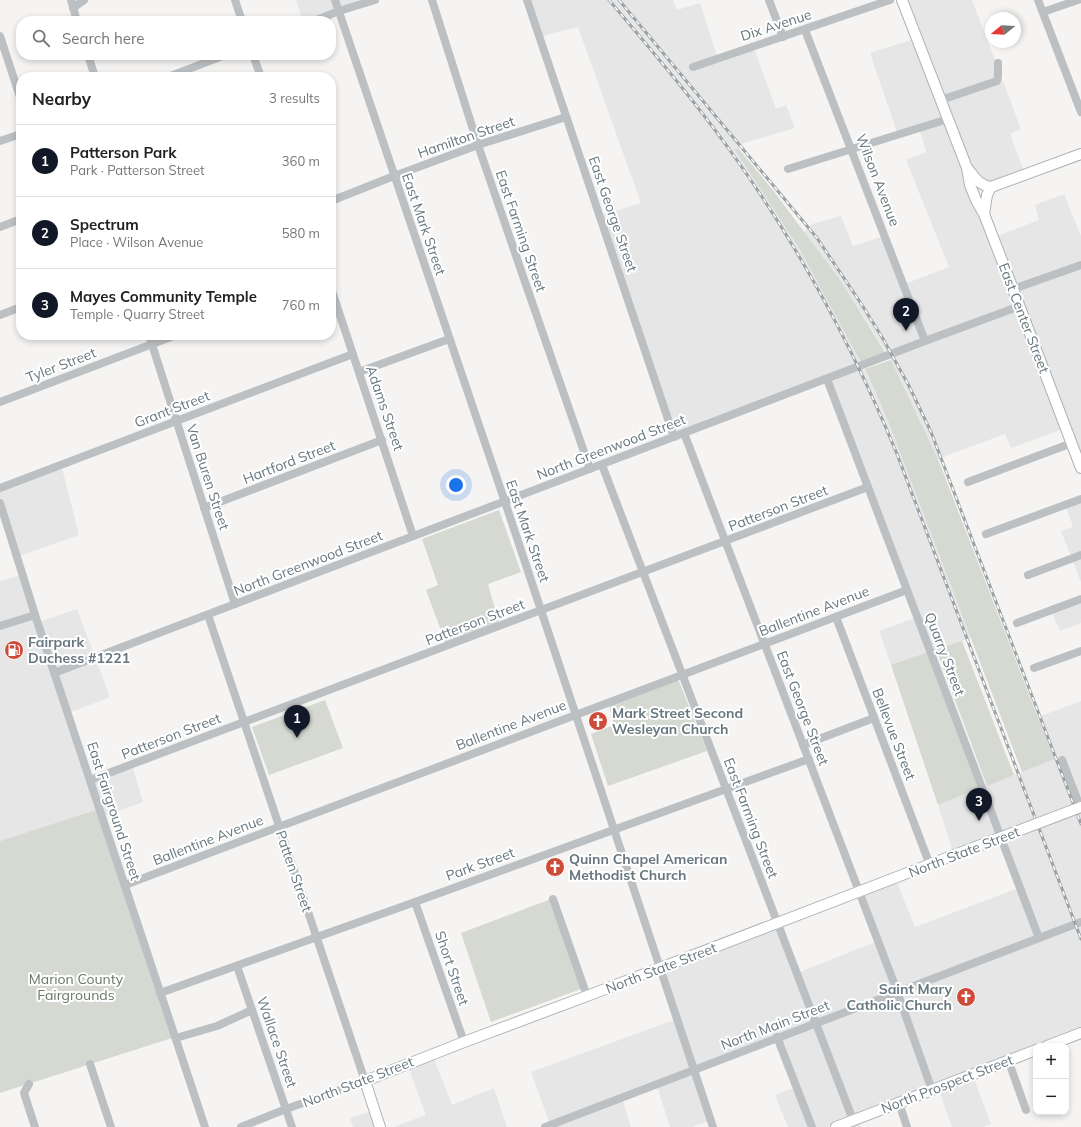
<!DOCTYPE html>
<meta charset="utf-8">
<style>
:root{--surface:#fff;--page:#f2f2f2;--text:#222;--muted:#767676;--line:#e0e0e0;--accent:#111827}
body{margin:0;font-family:Mulish,sans-serif;background:var(--page);color:var(--text)}
.controls{position:absolute;right:12px;bottom:12px;display:grid;overflow:hidden;border-radius:8px;box-shadow:0 2px 6px #0003}
.controls button{width:36px;height:36px;display:grid;place-items:center;padding:0;border:0;border-bottom:1px solid var(--line);background:var(--surface);color:var(--text);font:20px sans-serif}
.compass{position:absolute;left:985px;top:12px;width:36px;height:36px;border-radius:50%;background:var(--surface);box-shadow:0 2px 6px #0003;rotate:252deg}
.you{position:absolute;left:456px;top:485px;width:14px;height:14px;margin:-10px;border:3px solid #fff;border-radius:50%;background:#1a73e8;box-shadow:0 0 0 6px #1a73e833}
.badge{display:grid;place-items:center;width:26px;height:26px;border-radius:50%;background:var(--accent);color:#fff;font-size:13px;font-weight:700}
.pin{position:absolute;translate:-50% -33px;filter:drop-shadow(0 1px 2px #0008)}
.pin::after{content:'';position:absolute;top:21px;width:14px;height:12px;background:inherit;clip-path:polygon(0 0,100% 0,50% 100%)}
.list{margin:0;padding:0;list-style:none}
h2{display:flex;justify-content:space-between;align-items:center;height:52px;margin:0;padding:0 16px;font-size:17px}
h2 small{font-size:13px;font-weight:400;color:var(--muted)}
.list li{display:grid;grid-template-columns:26px 1fr auto;gap:12px;align-items:center;box-sizing:border-box;height:72px;padding:0 16px;border-top:1px solid var(--line)}
.list b{display:block;font-size:15px;white-space:nowrap}
.list p{margin:0;font-size:13px;white-space:nowrap;color:var(--muted)}
.list em{font-size:13px;font-style:normal;color:var(--muted)}
.icon{flex:none;width:22px;height:22px;fill:none;stroke:currentColor;stroke-width:2;stroke-linecap:round;stroke-linejoin:round}
.map{position:relative;flex:none;width:1081px;height:1127px;overflow:hidden}
.search{position:absolute;background:var(--surface);box-shadow:0 2px 6px #0003;left:16px;top:16px;width:320px;height:44px;display:flex;align-items:center;gap:10px;box-sizing:border-box;padding:0 14px;border-radius:16px;color:var(--muted);font-size:15px}
.panel{position:absolute;background:var(--surface);box-shadow:0 2px 6px #0003;left:16px;top:72px;width:320px;height:268px;border-radius:16px}
.map>svg:first-child{display:block}
</style>
<div class="map">
<svg width="1081" height="1127" viewBox="0 0 1081 1127">
<rect width="100%" height="100%" fill="#f5f4f2"/>
<g fill="#e5e6e5">
<path d="M296,0H376L315,21H303Z"/>
<path d="M526,0H673L677,10L700,3L718,59L754,48L776,109L786,105L795,128L744,143L736,150L800,250L858,355L888,421L971,638L891,665L879,631L920,616L828,379L673,438L599,216L641,203L578,27L539,37Z"/>
<path d="M901,0H972L1021,129L1010,134L1026,176L978,192L995,237L1039,220L1035,205L1064,194L1081,236V462L1068,427L1011,448L1005,434L938,459L891,360L841,281L804,232L812,224L841,216L853,246L884,236L902,285L949,267L906,160L926,152L920,131L899,138L870,53L917,38Z"/>
<path d="M61,464L79,535L17,557L0,503V489Z"/>
<path d="M1081,498V582L1061,531L1073,527L1065,504Z"/>
<path d="M24,574L39,622L77,609L110,697L69,713L91,781L132,765L143,802L99,818L96,811L0,841V581Z"/>
<path d="M1081,599V623L1060,631L1051,610Z"/>
<path d="M1081,701V1038L1051,1046H1036L973,1076L991,1124L983,1127H952L938,1088L858,1120L860,1127H852L850,1122L838,1127H788L775,1095L796,1087L778,1037L696,1068L712,1119L692,1127H670L656,1083L621,1095L631,1127H543L550,1124L531,1072L677,1019L662,968L777,922L797,973L878,941L858,892L895,878L915,927L1021,887L1002,837L954,855L938,805L1053,759L1038,717Z"/>
<path d="M432,1054L452,1105L494,1088L507,1127H394L426,1115L407,1064Z"/>
<path d="M375,1110L380,1127H353L350,1118Z"/>
</g>
<g fill="#d5d9d1">
<path d="M738,148L772,189L841,281L886,354L861,362L800,250L735,150Z"/>
<path d="M891,360L938,459L1054,759L1022,772L888,421L865,369Z"/>
<path d="M499,510L521,572L488,584L499,623L446,644L426,590L438,585L422,539Z"/>
<path d="M962,641L1014,775L987,786L936,649Z"/>
<path d="M931,651L980,788L938,805L891,665Z"/>
<path d="M678,679L707,751L608,786L591,734L614,725L609,705Z"/>
<path d="M325,700L343,748L269,775L252,727Z"/>
<path d="M96,810L172,1038L0,1093V841Z"/>
<path d="M551,899L581,989L491,1022L461,933Z"/>
</g>
<g fill="none" stroke-linecap="round" stroke-linejoin="round">
<g stroke="#aeb3b5" stroke-width="12">
<g id="major">
<path d="M902,0L967,168L970,185L976,200L984,214L1013,289L1081,468"/>
<path d="M969,170C976,179 979,185 991,187"/>
<path d="M984,214L987,195L991,187L1081,154"/>
<path d="M1047,1046L1081,1033"/>
<path d="M380,1127L365,1081L464,1042L587,996L949,857"/>
<path d="M836,1127L1036,1050"/>
</g>
</g>
<g stroke="#bcc0c3" stroke-width="8">
<path d="M71,0L77,21"/>
<path d="M235,0L242,21"/>
<path d="M335,0L505,502L713,1127"/>
<path d="M432,0L478,145L524,279L590,469"/>
<path d="M527,0L674,437"/>
<path d="M769,0L783,37"/>
<path d="M1038,0L1081,112"/>
<path d="M73,8L84,0"/>
<path d="M1043,12L1078,0"/>
<path d="M314,21L339,11L375,0"/>
<path d="M805,30L925,341"/>
<path d="M0,36L21,100"/>
<path d="M88,55L95,77"/>
<path d="M253,55L261,77"/>
<path d="M693,67L890,0"/>
<path d="M168,77L225,55"/>
<path d="M941,100L997,81L998,76V63"/>
<path d="M0,141L21,134"/>
<path d="M788,169L948,119"/>
<path d="M331,201L394,176L478,145L566,117"/>
<path d="M0,227L21,219"/>
<path d="M331,288L413,536"/>
<path d="M1013,289L1081,265"/>
<path d="M0,315L21,307"/>
<path d="M149,335L235,604"/>
<path d="M359,372L449,339"/>
<path d="M827,379L1039,938"/>
<path d="M0,402L176,335"/>
<path d="M684,433L894,983L932,1090"/>
<path d="M602,465L853,1120"/>
<path d="M968,482L1072,443"/>
<path d="M0,488L353,354"/>
<path d="M0,503L38,624L205,1127"/>
<path d="M204,508L382,440"/>
<path d="M986,534L1081,499"/>
<path d="M1028,575L1081,555"/>
<path d="M208,615L365,1081L286,1109L241,1127"/>
<path d="M836,617L928,860"/>
<path d="M1017,623L1081,599"/>
<path d="M0,626L35,615"/>
<path d="M1034,668L1081,651"/>
<path d="M54,673L925,341L1020,306"/>
<path d="M803,745L874,718"/>
<path d="M1062,760L1081,809"/>
<path d="M90,780L868,487"/>
<path d="M125,885L907,590"/>
<path d="M553,899L587,996"/>
<path d="M415,902L464,1042"/>
<path d="M237,966L292,1127"/>
<path d="M160,993L415,902L809,759"/>
<path d="M777,1037L812,1127"/>
<path d="M176,1038L217,1026L252,1010"/>
<path d="M90,1064L111,1127"/>
<path d="M1011,1068L1026,1110"/>
<path d="M29,1084L24,1093L35,1127"/>
<path d="M899,1103L907,1127"/>
<path d="M545,1127L1081,922"/>
</g>
<use href="#major" stroke="#fff" stroke-width="10"/>
<g stroke="#9ca3a7" stroke-width="3">
<g id="rail">
<path d="M609,0C654,53 699,106 739,163C803,254 855,352 897,454L1081,939"/>
<path d="M619,0L817,238L860,302L882,337L909,386L931,432L1081,824"/>
</g>
</g>
<use href="#rail" stroke="#fff" stroke-width="1.5" stroke-dasharray="4.5" stroke-linecap="butt"/>
<g stroke="#aeb3b5" stroke-width="12" stroke-linecap="butt">
<path id="major-bridge" d="M949,857L1081,807"/>
</g>
<use href="#major-bridge" stroke="#fff" stroke-width="10"/>
</g>
<defs>
<g id="fuel-disc" transform="scale(1)"><circle r="9.5" fill="#ce4b39" stroke="#fff"/><path d="M-5.5-6h7V0h2V4h1.3V-2.5L3-4.5l.8-.8L6-3V5H2.5V1h-1V6h-7ZM-4.2-4.7v3.2H.2V-4.7Z" fill="#fff"/></g>
<g id="church-disc" transform="scale(1)"><circle r="9.5" fill="#ce4b39" stroke="#fff"/><path d="M-1.2-6h2.4v3.5h3.3v2.4h-3.3V6h-2.4V-.1h-3.3v-2.4h3.3Z" fill="#fff"/></g>
</defs>
<g fill-rule="evenodd">
<use href="#fuel-disc" x="14" y="650"/>
<use href="#church-disc" x="598" y="721"/>
<use href="#church-disc" x="555" y="867"/>
<use href="#church-disc" x="966" y="997"/>
</g>
<g text-anchor="middle" dominant-baseline="central" stroke-width="4" stroke-linejoin="round" paint-order="stroke">
<g font-size="14" fill="#67777f" stroke="#fff">
<text transform="translate(776 25) rotate(-18)">Dix Avenue</text>
<text transform="translate(466 137) rotate(-19)">Hamilton Street</text>
<text transform="translate(878 180) rotate(69)">Wilson Avenue</text>
<text transform="translate(613 214) rotate(71)">East George Street</text>
<text transform="translate(424 224) rotate(71)">East Mark Street</text>
<text transform="translate(521 231) rotate(71)">East Farming Street</text>
<text transform="translate(1024 318) rotate(69)">East Center Street</text>
<text transform="translate(61 365) rotate(-21)">Tyler Street</text>
<text transform="translate(385 408) rotate(71)">Adams Street</text>
<text transform="translate(172 409) rotate(-21)">Grant Street</text>
<text transform="translate(611 447) rotate(-21)">North Greenwood Street</text>
<text transform="translate(289 462) rotate(-21)">Hartford Street</text>
<text transform="translate(208 477) rotate(72)">Van Buren Street</text>
<text transform="translate(778 508) rotate(-21)">Patterson Street</text>
<text transform="translate(528 531) rotate(71)">East Mark Street</text>
<text transform="translate(308 563) rotate(-21)">North Greenwood Street</text>
<text transform="translate(814 611) rotate(-21)">Ballentine Avenue</text>
<text transform="translate(475 622) rotate(-21)">Patterson Street</text>
<text transform="translate(945 654) rotate(69)">Quarry Street</text>
<text transform="translate(803 708) rotate(69)">East George Street</text>
<text transform="translate(511 725) rotate(-21)">Ballentine Avenue</text>
<text transform="translate(894 734) rotate(69)">Bellevue Street</text>
<text transform="translate(171 736) rotate(-21)">Patterson Street</text>
<text transform="translate(114 811) rotate(72)">East Fairground Street</text>
<text transform="translate(751 818) rotate(69)">East Farming Street</text>
<text transform="translate(208 840) rotate(-21)">Ballentine Avenue</text>
<text transform="translate(964 852) rotate(-21)">North State Street</text>
<text transform="translate(480 864) rotate(-20)">Park Street</text>
<text transform="translate(294 871) rotate(71)">Patten Street</text>
<text transform="translate(452 968) rotate(71)">Short Street</text>
<text transform="translate(661 968) rotate(-21)">North State Street</text>
<text transform="translate(775 1025) rotate(-21)">North Main Street</text>
<text transform="translate(277 1042) rotate(71)">Wallace Street</text>
<text transform="translate(358 1082) rotate(-21)">North State Street</text>
<text transform="translate(947 1084) rotate(-21)">North Prospect Street</text>
</g>
<g font-size="14" font-weight="bold" fill="#67777f" stroke="#fff" text-anchor="start">
<text x="28" y="642">Fairpark<tspan x="28" dy="16">Duchess #1221</tspan></text>
<text x="612" y="713">Mark Street Second<tspan x="612" dy="16">Wesleyan Church</tspan></text>
<text x="569" y="859">Quinn Chapel American<tspan x="569" dy="16">Methodist Church</tspan></text>
<text x="952" y="989" text-anchor="end">Saint Mary<tspan x="952" dy="16">Catholic Church</tspan></text>
</g>
<g font-size="14" fill="#6b7765" stroke="#fff">
<text x="76" y="979">Marion County<tspan x="76" dy="16">Fairgrounds</tspan></text>
</g>
</g>
</svg>
<div class="controls">
<button>+</button>
<button>−</button>
</div>
<svg class="compass" viewBox="-18 -18 36 36"><path d="M0-13l5 13h-10z" fill="#e53935"/><path d="M0 13l5-13h-10z" fill="#767676"/></svg>
<div class="you"></div>
<div class="pin badge" style="left:297px;top:738px">1</div>
<div class="pin badge" style="left:906px;top:331px">2</div>
<div class="pin badge" style="left:979px;top:821px">3</div>
<div class="search"><svg class="icon" aria-label="search" viewBox="0 0 24 24"><circle cx="10" cy="10" r="6"/><path d="M15 15l6 6"/></svg>Search here</div>
<section class="panel">
<h2>Nearby<small>3 results</small></h2>
<ul class="list">
<li><span class="badge">1</span><div><b>Patterson Park</b><p>Park · Patterson Street</p></div><em>360 m</em></li>
<li><span class="badge">2</span><div><b>Spectrum</b><p>Place · Wilson Avenue</p></div><em>580 m</em></li>
<li><span class="badge">3</span><div><b>Mayes Community Temple</b><p>Temple · Quarry Street</p></div><em>760 m</em></li>
</ul>
</section>
</div>
